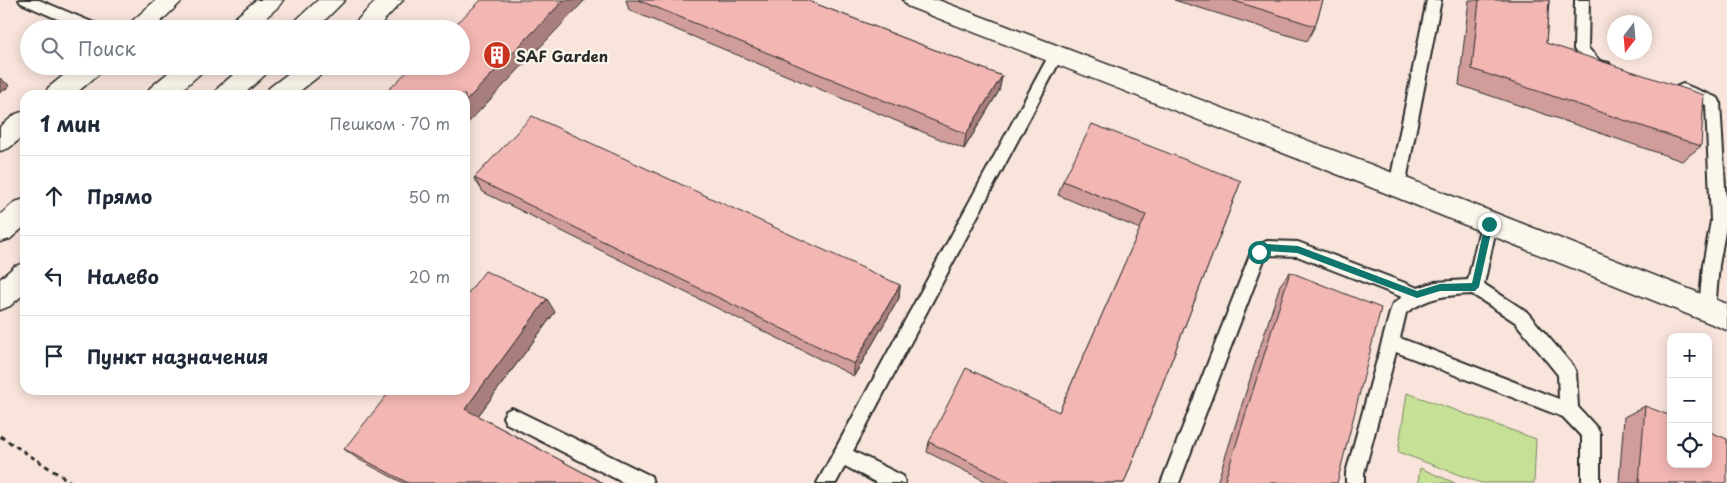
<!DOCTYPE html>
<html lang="ru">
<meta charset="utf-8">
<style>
:root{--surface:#fff;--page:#f2f2f3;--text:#1f2937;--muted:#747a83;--line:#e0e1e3}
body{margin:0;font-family:"Playpen Sans",sans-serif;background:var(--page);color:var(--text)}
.controls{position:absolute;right:15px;bottom:15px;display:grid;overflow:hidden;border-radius:10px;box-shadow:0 2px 12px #0003}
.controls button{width:45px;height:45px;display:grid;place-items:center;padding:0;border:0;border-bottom:1px solid var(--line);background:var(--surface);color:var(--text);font:25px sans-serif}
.compass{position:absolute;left:1607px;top:15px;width:45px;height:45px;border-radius:50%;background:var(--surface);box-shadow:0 2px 12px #0003;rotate:196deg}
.stop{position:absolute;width:15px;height:15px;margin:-11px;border:4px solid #0f766e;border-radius:50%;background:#fff}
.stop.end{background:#0f766e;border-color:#fff;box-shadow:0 1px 5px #0008}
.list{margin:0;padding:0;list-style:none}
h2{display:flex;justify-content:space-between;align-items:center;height:65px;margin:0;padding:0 20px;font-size:21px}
h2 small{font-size:16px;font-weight:400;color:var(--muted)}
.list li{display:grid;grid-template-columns:32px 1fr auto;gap:15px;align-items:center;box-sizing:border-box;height:80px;padding:0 20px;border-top:1px solid var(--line)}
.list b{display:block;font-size:19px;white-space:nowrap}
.list em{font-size:16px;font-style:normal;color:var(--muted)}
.icon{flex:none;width:28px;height:28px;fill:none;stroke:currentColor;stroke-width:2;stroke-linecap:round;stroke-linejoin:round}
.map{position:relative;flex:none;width:1727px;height:483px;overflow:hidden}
.search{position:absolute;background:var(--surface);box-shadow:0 2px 12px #0003;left:20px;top:20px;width:450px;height:55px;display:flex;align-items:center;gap:12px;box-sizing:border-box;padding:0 18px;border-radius:28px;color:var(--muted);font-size:19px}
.panel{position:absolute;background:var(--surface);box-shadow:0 2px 12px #0003;left:20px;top:90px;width:450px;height:305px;border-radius:15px}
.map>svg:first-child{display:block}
</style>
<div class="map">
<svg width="1727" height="483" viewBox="0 0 1727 483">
<rect width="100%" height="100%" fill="#f8e4db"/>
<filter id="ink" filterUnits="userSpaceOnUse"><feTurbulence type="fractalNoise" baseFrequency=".02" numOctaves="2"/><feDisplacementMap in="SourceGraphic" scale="10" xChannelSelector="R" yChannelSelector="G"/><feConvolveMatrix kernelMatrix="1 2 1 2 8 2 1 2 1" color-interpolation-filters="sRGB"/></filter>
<g filter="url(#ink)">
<g fill="#c6e096" stroke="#788660">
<path d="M1407,393L1536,439L1534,483H1481L1398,452Z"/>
<path d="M1420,468L1455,483H1418Z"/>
</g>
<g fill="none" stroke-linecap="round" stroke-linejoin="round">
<g stroke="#2b2b2b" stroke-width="4">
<g id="lane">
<path d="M19,0H39L99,25L101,29H80L21,3Z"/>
<path d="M1427,0H1441L1405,186L1403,191L1397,192L1391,191L1389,186Z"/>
<path d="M1575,0H1589L1588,48L1600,61L1609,63L1611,67L1609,71C1593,76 1581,62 1574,49Z"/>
<path d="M1056,50L1061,51L1063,55L853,451L903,476L905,483H877L845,466L836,483H817L1049,55L1051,51Z"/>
<path d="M1683,84L1718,98L1720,102L1727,221L1719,265L1715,309L1713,314L1707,317L1701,314L1699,309L1703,265L1711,221L1706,105L1678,94L1676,90L1678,86Z"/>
<path d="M1489,217L1495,219L1497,224L1484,284L1527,312L1573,366L1576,372L1578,407L1597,428L1600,434V483H1582V437L1563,417L1396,352L1364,473V483H1346V473L1391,309L1393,304L1402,297L1297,256L1269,255L1265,257L1179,483H1161L1253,247L1267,241L1298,242L1418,288L1435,282L1468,280L1481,224L1483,219ZM1472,294L1515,322L1558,375L1559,399L1400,338L1406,313C1428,297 1446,295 1472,294Z"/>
<path d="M512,408L651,476L653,483H624L506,423L503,417L506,411Z"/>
</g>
</g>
<g stroke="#2b2b2b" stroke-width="3">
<g id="street">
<path d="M156,0H183L153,29H126L130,23Z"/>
<path d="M377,0H403L376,29H349Z"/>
<path d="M903,0H938L1406,178L1727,304V330L1388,194L907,6Z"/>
<path d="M75,66H104L101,72L74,95H45L48,88Z"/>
<path d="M298,66H327L324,72L295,95H266L269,88Z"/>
<path d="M25,111V135L9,148L0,151V127L16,114Z"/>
</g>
</g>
<g stroke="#2b2b2b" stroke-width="3">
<g id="secondary">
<path d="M256,0H283L279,6L253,29H225L229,23Z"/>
<path d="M318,0H345L316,29H289L293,23Z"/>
<path d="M176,66H205L202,72L176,95H147L150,88Z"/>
<path d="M243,66H271L268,72L243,95H215L218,88Z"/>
<path d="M25,199V226L10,239L0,242V215L15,202Z"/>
<path d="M25,263V293L10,306L0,310V279L15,266Z"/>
</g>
</g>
<path stroke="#2b2b2b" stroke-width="3" stroke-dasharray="5 4" stroke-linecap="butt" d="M0,436L72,483"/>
<use href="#lane" fill="#fbf7ec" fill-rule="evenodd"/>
<use href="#street" fill="#fbf7ec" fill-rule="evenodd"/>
<use href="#secondary" fill="#fbf7ec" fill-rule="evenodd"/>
</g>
<g fill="#d09d9a" stroke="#2b2b2b">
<path d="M626,0H806L1002,76L999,91L964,149L629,10Z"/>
<path d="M1174,0H1323L1315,26L1307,41Z"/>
<path d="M1469,0H1549L1546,43L1701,146L1682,161L1459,85Z"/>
<path d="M474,178L900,285L899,298L854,376L483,192Z"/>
<path d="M1063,181H1241L1124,483H989L927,452L929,442L1059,412L1140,229L1058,195Z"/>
<path d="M1290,272L1337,483H1217L1280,285Z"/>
<path d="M555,312L478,416L603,483H403L358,459L344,449Z"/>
<path d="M1645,406L1727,483H1619L1624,417Z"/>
</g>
<g fill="#a97f7d" stroke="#2b2b2b">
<path d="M564,0H585L465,126V102Z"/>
<path d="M1002,76L999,91L964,149L966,134Z"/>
<path d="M0,78L10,86L0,93Z"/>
<path d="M900,285L899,298L854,376V364Z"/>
<path d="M547,299L555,312L475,420L465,409Z"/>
</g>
<g fill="#f2b6b3" stroke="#2b2b2b">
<path d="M481,0H564L465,102V95H383L413,66H461V29H451Z"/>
<path d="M638,0H806L1002,76L966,134Z"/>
<path d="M1231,0H1323L1315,26Z"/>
<path d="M1479,0H1549L1546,43L1704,95L1701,146L1472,69Z"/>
<path d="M532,116L900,285L854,364L474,178Z"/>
<path d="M1092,124L1241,181L1124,483H1012L929,442L966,368L1059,412L1146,215L1063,181Z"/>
<path d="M485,271L547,299L465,409L603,483H408L344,449L391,390H465V297Z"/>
<path d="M1290,272L1381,308L1337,483H1224Z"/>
<path d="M1645,406L1671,416V464H1708V431L1727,439V483H1639Z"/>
</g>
</g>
<path fill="#0f766e" d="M1489,221L1493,224L1479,287L1475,291H1440L1417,298L1297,253L1268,251L1259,256L1255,252L1267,244L1298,246L1417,291L1440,284L1472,283L1485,224Z"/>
<defs>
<g id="building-disc" transform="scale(1.4375)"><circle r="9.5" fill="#c8321e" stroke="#fbf7ec"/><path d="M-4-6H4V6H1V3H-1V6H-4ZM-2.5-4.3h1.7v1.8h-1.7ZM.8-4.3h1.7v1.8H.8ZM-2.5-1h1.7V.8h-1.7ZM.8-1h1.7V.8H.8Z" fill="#fff"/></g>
</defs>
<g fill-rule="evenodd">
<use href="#building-disc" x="497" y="55"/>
</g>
<g text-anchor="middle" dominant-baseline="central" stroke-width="4.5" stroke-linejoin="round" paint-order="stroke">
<g font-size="15" font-weight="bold" fill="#2b2b2b" stroke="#fbf7ec" text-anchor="start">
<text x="516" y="55">SAF Garden</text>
</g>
</g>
</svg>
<div class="controls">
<button>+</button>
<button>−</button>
<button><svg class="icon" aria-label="locate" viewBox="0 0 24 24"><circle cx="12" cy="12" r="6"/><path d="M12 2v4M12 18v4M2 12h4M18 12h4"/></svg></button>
</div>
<svg class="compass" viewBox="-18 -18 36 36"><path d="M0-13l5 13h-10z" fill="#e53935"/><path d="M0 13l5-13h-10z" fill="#747a83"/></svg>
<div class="stop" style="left:1259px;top:252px"></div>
<div class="stop end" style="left:1489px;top:224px"></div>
<div class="search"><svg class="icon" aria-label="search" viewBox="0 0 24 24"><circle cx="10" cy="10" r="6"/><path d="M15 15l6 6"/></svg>Поиск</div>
<section class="panel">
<h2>1 мин<small>Пешком · 70 m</small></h2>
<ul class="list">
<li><svg class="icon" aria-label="ahead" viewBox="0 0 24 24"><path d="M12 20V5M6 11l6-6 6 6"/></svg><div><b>Прямо</b></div><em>50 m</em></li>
<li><svg class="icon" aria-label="left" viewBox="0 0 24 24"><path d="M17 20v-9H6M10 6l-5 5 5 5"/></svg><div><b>Налево</b></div><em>20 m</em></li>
<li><svg class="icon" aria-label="arrive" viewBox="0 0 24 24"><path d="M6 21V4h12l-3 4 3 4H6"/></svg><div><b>Пункт назначения</b></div></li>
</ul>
</section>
</div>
